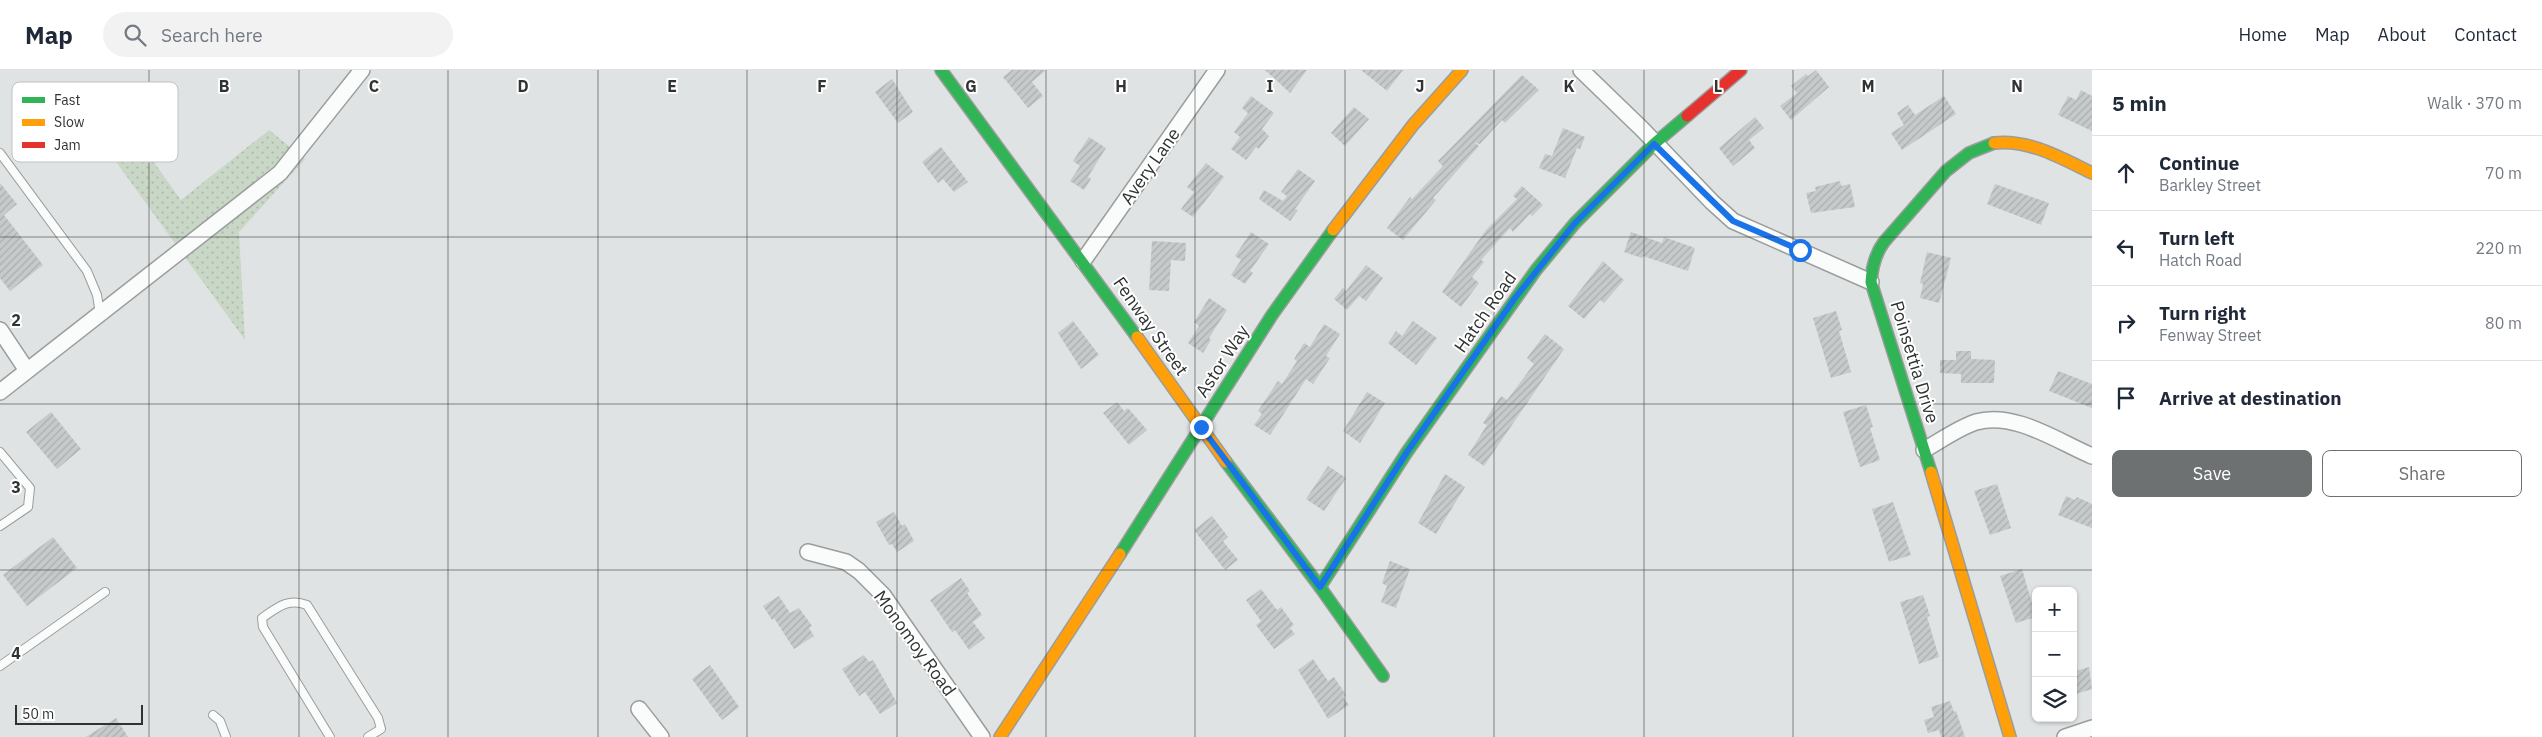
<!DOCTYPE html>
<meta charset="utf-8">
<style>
:root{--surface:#fff;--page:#f2f2f3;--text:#1f2937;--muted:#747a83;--line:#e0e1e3;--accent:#6e7171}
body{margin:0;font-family:"IBM Plex Sans",sans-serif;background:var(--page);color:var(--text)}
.controls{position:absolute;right:15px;bottom:15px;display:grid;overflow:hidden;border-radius:8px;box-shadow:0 1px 4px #0004}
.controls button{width:45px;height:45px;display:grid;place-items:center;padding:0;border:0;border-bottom:1px solid var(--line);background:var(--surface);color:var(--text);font:25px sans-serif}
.scale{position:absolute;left:15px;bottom:12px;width:128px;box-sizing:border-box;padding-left:5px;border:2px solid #313333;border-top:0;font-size:14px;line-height:18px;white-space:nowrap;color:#313333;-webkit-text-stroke:4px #fff;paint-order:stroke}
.stop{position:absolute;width:15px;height:15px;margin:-11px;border:4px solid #1a73e8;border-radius:50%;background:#fff}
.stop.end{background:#1a73e8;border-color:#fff;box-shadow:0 1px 5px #0008}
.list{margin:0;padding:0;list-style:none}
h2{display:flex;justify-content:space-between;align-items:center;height:65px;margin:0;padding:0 20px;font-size:21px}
h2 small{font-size:16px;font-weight:400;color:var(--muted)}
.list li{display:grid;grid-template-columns:32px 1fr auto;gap:15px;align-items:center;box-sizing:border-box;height:75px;padding:0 20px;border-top:1px solid var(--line)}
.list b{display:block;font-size:19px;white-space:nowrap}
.list p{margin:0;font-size:16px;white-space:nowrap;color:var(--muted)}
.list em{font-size:16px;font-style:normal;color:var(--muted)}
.actions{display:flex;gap:10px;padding:15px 20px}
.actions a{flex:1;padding:11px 0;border:1px solid var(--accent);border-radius:8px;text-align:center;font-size:18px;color:var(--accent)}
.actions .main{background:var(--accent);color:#fff}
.icon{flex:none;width:28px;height:28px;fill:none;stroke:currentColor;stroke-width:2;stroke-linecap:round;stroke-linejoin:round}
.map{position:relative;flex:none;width:2092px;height:667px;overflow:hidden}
header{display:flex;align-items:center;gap:30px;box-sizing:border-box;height:70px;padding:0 25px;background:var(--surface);border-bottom:1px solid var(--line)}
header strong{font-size:24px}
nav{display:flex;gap:28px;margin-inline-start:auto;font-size:18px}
.search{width:350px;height:45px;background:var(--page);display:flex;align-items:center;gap:12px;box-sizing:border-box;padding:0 18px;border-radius:28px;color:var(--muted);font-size:19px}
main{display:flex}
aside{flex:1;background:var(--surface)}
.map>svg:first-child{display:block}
</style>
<header>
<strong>Map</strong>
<div class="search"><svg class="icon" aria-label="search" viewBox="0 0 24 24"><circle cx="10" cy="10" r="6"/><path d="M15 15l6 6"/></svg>Search here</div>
<nav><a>Home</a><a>Map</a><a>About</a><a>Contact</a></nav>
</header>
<main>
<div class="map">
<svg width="2092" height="667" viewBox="0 0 2092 667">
<defs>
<pattern id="park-dots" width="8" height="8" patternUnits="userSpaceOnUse" patternTransform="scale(1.25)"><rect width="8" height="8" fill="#c9d7c6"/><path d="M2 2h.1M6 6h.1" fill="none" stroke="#adb9ab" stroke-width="1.8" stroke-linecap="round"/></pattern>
<pattern id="building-hatch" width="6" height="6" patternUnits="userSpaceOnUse" patternTransform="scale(1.25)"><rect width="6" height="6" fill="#c7caca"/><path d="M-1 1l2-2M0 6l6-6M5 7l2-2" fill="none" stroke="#abaeae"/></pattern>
</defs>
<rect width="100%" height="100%" fill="#e0e3e3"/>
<path fill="url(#park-dots)" d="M102,20L181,130L269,60L305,89L239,162L245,270L77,38Z"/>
<g fill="url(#building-hatch)">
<path d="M1012,0H1046L1032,12L1043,26L1028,38L1003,7Z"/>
<path d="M1265,0H1307L1290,23Z"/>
<path d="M1361,0H1403L1387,21Z"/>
<path d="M1816,0L1829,17L1791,50L1780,36L1797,23L1791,16L1806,4L1808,6Z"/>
<path d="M1522,5L1539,20L1505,53L1502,50L1480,74L1474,72L1479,76L1433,128L1436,130L1403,170L1387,158L1410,127L1412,129L1443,96L1438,91Z"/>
<path d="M892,9L913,42L898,53L875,22Z"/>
<path d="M2081,20L2092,26V61L2058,45L2068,26L2076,30Z"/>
<path d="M1251,26L1274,43L1262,59L1269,66L1259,79L1256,77L1246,90L1231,79L1240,67L1234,62L1248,43L1242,38Z"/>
<path d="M1944,26L1956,44L1902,80L1891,63L1904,55L1897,43L1908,35L1915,45Z"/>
<path d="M1354,37L1369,49L1345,76L1331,63Z"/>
<path d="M1755,47L1764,58L1749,70L1755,78L1733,96L1719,78Z"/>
<path d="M1563,58L1585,67L1580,79L1577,78L1565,108L1539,98L1545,84L1552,86Z"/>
<path d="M1089,67L1106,78L1088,107L1091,109L1084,120L1070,111L1080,96L1073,91Z"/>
<path d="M941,77L968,112L954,122L943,109L938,113L922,92Z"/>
<path d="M1206,93L1224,107L1193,147L1181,139L1194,122L1187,117Z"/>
<path d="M1298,99L1315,111L1295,139L1298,140L1290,151L1259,129L1264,120L1283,131L1287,126L1281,122Z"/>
<path d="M1840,111L1841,116L1850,114L1855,137L1811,143L1806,123L1816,121L1815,117Z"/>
<path d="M0,113L17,134L4,145L43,195L10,221L0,208Z"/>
<path d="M1995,114L2049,133L2041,155L1987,134Z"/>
<path d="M1522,116L1543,135L1532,146L1530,144L1513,162L1510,158L1481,190L1484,192L1472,207L1479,213L1461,237L1442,222L1486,160L1517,129L1513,126Z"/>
<path d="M1251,162L1269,174L1250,201L1253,203L1245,214L1231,205L1241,190L1235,186Z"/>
<path d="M1631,162L1662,173L1664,167L1695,178L1688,201L1643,186L1642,188L1624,182Z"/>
<path d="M1152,171L1186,173L1185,191L1171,190L1169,221L1149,220Z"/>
<path d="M1927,182L1951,188L1939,233L1920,228L1923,214L1920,213Z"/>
<path d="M1603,191L1624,210L1604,233L1600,230L1584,249L1568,236Z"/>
<path d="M1366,195L1383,208L1366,231L1359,226L1347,240L1334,229L1343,218L1346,221Z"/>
<path d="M1209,228L1227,240L1209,268L1211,270L1203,283L1188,273L1199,256L1194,252Z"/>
<path d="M1836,241L1842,260L1839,261L1851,302L1831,308L1813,248Z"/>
<path d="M1073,251L1099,285L1081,299L1058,263Z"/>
<path d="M1413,251L1437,268L1416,295L1388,273L1396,261L1402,266Z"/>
<path d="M1324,254L1340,264L1326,286L1330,288L1313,314L1306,309L1270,365L1254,355L1262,344L1258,341L1278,311L1282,314L1297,291L1294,289L1304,273L1310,277Z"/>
<path d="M1545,264L1564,279L1484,396L1468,385L1487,355L1483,353L1501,326L1507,330L1534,294L1527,288Z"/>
<path d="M1956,281H1971V289L1995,290L1994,313H1961V304L1940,303V290H1956Z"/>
<path d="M2058,301L2092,314V338L2049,321Z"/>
<path d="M1367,322L1385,333L1360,373L1343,361Z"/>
<path d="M1117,332L1124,341L1128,338L1147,360L1129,375L1103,343Z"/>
<path d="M1866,335L1873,357L1870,358L1880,390L1860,397L1843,342Z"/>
<path d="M51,342L81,379L57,399L26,362Z"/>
<path d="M1328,396L1346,408L1324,441L1306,429Z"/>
<path d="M1445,404L1465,417L1436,464L1418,453Z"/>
<path d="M1997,414L2011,458L1990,465L1974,421Z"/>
<path d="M2066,426L2075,430L2077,427L2092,434V458L2058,445Z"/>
<path d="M1893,432L1911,485L1889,492L1872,439Z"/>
<path d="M894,442L902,456L905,454L914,471L897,482L892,474L889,475L876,452Z"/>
<path d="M1212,446L1228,467L1223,471L1238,490L1225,500L1194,460Z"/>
<path d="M53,467L77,498L27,536L3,505Z"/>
<path d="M1390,491L1410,499L1396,538L1381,532L1387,516L1382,513Z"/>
<path d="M2022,499L2036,547L2016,553L2000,506Z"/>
<path d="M961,508L970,521L967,523L982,545L973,552L985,568L969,580L955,560L952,562L930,530Z"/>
<path d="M1261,519L1277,540L1281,537L1294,555L1290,558L1295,564L1274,579L1256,555L1261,551L1246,530Z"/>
<path d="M1923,525L1930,546L1927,547L1939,587L1919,594L1900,532Z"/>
<path d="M779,526L790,543L799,538L812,556L809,558L814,566L794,579L774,548L772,550L763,536Z"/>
<path d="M864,585L869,592L873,590L897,633L880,644L865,622L859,626L842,599Z"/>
<path d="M1313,589L1328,611L1334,607L1346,625L1343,627L1349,635L1328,649L1298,600Z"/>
<path d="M710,595L739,637L722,650L692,609Z"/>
<path d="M2089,597L2092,619L2073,625V602Z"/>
<path d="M1950,631L1954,642L1956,641L1965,667H1941L1939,660L1928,663L1924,650L1934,647L1931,637Z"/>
<path d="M116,648L128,667H86Z"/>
</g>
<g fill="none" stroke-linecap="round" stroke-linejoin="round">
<g stroke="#9b9d9d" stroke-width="10">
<g id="lane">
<path d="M0,83L87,201L97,225L100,244"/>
<path d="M0,382L30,418L28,437L0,456"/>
<path d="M0,596L105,522"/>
<path d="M213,645L220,651L226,667"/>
<path d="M330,667L263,557L262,548C278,537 288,528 307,535L378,648L381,659L368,667"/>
</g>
</g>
<g stroke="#9b9d9d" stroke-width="18">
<g id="street">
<path d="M1581,0L1642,59L1712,132L1733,151L1871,212"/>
<path d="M1083,191L1217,0"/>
<path d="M0,260L26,299"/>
<path d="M0,322L280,103L362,0"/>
<path d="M1924,380C1940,371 1958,358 1976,352C2014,341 2057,371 2092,386"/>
<path d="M808,482L846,492L859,501L883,525L982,667"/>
<path d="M639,639L661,667"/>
<path d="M2065,667L2092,658"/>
</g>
</g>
<g stroke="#9b9d9d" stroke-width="14">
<g id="fast">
<path d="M941,0L1137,267"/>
<path d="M1226,392L1320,517L1383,606"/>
<path d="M1931,402L1871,212C1872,197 1875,184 1884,172L1946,101L1969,83L1994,73"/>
<path d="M1120,484L1272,245L1333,160"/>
<path d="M1320,517L1407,382L1536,200L1575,153L1654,74L1687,46"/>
</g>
</g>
<g stroke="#9b9d9d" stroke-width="14">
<g id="slow">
<path d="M1994,73C2029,69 2061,88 2092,103"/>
<path d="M1333,160L1413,55L1462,0"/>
<path d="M1137,267L1226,392"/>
<path d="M1931,402L2010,667"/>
<path d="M1000,667L1120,484"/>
</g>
</g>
<g stroke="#9b9d9d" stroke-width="14">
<path id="jam" d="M1687,46L1741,0"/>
</g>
<use href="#lane" stroke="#fafbfb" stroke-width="8"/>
<use href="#street" stroke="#fafbfb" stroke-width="15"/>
<use href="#fast" stroke="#30b455" stroke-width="11"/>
<use href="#slow" stroke="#ff9f0a" stroke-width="11"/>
<use href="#jam" stroke="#e5322d" stroke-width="11"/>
</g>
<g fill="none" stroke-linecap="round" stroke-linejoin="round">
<path stroke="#1a73e8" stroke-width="6" d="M1201,357L1320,517L1407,382L1515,228L1575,153L1654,74L1733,151L1800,180"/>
</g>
<path fill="none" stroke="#313333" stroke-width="1" stroke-opacity="0.55" d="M149,0V667M299,0V667M448,0V667M598,0V667M747,0V667M897,0V667M1046,0V667M1195,0V667M1345,0V667M1494,0V667M1644,0V667M1793,0V667M1943,0V667M0,167H2092M0,334H2092M0,500H2092"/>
<g text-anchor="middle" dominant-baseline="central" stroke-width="4" stroke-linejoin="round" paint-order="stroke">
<g font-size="18" fill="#313333" stroke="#fff">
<text transform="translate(1150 96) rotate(-55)">Avery Lane</text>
<text transform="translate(1485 242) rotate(-55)">Hatch Road</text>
<text transform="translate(1151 256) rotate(55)">Fenway Street</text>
<text transform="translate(1222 291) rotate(-57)">Astor Way</text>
<text transform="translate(1915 292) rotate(73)">Poinsettia Drive</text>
<text transform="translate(915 573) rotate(54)">Monomoy Road</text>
</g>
</g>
<rect x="12" y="12" width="166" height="80" rx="8" fill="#fff" stroke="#c1c2c2" stroke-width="1"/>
<rect x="22" y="27" width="23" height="6" fill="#30b455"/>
<rect x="22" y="49" width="23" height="7" fill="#ff9f0a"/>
<rect x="22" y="72" width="23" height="6" fill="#e5322d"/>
<g font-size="14" fill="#313333">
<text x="54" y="35">Fast</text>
<text x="54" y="57">Slow</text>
<text x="54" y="80">Jam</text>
</g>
<g font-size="16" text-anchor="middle" font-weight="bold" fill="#313333" stroke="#fff" stroke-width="4" stroke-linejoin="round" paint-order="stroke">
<text x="224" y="22">B</text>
<text x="374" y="22">C</text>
<text x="523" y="22">D</text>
<text x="672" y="22">E</text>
<text x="822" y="22">F</text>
<text x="971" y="22">G</text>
<text x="1121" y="22">H</text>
<text x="1270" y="22">I</text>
<text x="1420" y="22">J</text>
<text x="1569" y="22">K</text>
<text x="1718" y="22">L</text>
<text x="1868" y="22">M</text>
<text x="2017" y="22">N</text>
<text x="16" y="256">2</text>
<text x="16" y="423">3</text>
<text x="16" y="589">4</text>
</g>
</svg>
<div class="controls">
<button>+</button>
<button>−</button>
<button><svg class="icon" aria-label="layers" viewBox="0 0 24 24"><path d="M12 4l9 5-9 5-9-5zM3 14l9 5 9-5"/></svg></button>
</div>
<div class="scale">50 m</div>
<div class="stop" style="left:1800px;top:180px"></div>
<div class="stop end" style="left:1201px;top:357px"></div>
</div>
<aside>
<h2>5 min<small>Walk · 370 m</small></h2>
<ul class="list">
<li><svg class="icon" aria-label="ahead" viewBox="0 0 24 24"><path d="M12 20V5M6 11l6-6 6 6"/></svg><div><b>Continue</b><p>Barkley Street</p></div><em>70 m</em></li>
<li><svg class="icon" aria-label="left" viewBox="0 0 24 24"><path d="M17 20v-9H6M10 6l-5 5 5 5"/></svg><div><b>Turn left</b><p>Hatch Road</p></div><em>220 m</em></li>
<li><svg class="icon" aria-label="right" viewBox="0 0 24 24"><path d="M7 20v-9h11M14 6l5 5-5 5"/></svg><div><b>Turn right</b><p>Fenway Street</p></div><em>80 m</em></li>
<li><svg class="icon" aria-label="arrive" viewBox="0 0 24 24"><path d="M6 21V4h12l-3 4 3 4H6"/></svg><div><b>Arrive at destination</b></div></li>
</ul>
<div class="actions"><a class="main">Save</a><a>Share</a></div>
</aside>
</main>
